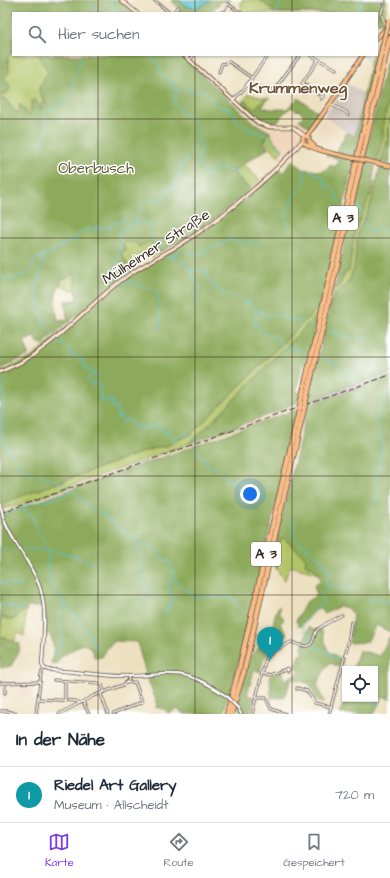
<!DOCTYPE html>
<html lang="de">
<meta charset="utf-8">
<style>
:root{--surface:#fff;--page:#f6f6f7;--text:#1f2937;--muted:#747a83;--line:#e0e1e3;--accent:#7c3aed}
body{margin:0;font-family:"Architects Daughter",sans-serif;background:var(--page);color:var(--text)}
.controls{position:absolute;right:12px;bottom:12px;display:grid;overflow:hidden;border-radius:0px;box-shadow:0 1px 3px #0004}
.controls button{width:36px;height:36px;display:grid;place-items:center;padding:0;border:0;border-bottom:1px solid var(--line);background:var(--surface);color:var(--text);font:20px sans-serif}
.you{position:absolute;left:250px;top:494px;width:14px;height:14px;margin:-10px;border:3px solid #fff;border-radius:50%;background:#1a73e8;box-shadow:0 0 0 6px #1a73e833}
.badge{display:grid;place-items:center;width:26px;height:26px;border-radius:50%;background:var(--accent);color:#fff;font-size:13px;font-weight:700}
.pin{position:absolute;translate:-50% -33px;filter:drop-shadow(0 1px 2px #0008)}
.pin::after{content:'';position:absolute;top:21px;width:14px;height:12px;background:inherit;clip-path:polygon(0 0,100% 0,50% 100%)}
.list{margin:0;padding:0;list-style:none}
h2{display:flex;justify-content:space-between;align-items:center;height:52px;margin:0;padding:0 16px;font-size:17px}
h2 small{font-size:13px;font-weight:400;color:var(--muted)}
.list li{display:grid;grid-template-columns:26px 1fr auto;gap:12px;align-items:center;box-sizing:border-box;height:56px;padding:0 16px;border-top:1px solid var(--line)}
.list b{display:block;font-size:15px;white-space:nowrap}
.list p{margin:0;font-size:13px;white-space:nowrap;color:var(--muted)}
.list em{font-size:13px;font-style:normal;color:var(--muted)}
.icon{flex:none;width:22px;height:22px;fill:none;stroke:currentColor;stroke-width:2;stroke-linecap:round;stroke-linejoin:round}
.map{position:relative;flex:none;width:390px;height:714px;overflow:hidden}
.search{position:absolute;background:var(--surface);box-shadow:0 1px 3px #0004;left:12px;right:12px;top:12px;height:44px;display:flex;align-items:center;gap:10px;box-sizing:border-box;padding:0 14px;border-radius:0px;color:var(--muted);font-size:15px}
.sheet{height:108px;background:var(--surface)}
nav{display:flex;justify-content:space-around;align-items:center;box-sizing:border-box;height:56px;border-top:1px solid var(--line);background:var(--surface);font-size:11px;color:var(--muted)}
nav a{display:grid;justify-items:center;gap:2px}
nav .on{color:var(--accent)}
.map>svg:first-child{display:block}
</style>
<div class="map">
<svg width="390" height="714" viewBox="0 0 390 714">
<rect width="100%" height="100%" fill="#fff"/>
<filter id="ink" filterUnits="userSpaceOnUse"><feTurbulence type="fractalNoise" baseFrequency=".025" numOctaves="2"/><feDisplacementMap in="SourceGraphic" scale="8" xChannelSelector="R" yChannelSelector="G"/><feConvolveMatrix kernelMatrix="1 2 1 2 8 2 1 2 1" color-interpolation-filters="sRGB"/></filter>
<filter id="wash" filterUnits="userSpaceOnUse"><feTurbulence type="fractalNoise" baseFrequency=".012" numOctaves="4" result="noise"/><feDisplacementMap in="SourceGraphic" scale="16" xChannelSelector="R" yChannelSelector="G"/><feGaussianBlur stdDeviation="0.9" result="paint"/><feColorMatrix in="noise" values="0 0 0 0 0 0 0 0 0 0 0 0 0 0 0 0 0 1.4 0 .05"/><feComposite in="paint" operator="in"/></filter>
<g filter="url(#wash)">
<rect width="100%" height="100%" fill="#ede0c0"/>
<g fill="#f0d6bc">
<path d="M324,116L337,125L328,137L316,128Z"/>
<path d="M297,119L311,128L307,133H303L296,126L292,125Z"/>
<path d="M290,128L294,129L301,135L302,137L301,141L282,161L278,156L283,149L274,141L273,137L266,129Z"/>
<path d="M20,683H27V688L33,687L32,698L20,697Z"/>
</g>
<g fill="#cec2b9">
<path d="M347,83L364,94L355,138L324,116L335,102Z"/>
<path d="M390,373V377L308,405L309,401L346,388L345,386L349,385V387Z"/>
</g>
<g fill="#b2c467" stroke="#767742">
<path d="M242,0H387L384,22H377V13H245L241,11V4Z"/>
<path d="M13,50V55H39L48,72L40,86L39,91L47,106L40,104L42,108L40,109L35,99L32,101L29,115L26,114L20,105V111L15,113L9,103L0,98L1,95L9,91L10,87L4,77L9,68L8,56Z"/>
<path d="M249,94L265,98L254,109L244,100Z"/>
<path d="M390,94V117L388,138L381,162L377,161L383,135V124Z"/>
<path d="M270,132L274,141L283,149L278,156L265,140Z"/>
<path d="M243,164L260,180L250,189L233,172Z"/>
<path d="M380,166L381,167L377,184H376L369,209L358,232L354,269L348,283L332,298L334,291L340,285L344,274L350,264L355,231L371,193L373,183H376Z"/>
<path d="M129,241L136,243L139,247L150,241L156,248L160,251L153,257L151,255L144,256L142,253L134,258L138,266L130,270L121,252L122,245Z"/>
<path d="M74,273L76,289L71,290L60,285L62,279H65Z"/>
<path d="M321,305L318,316H316L206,428L188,444L13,507H8L3,509L2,505L8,501L148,450L166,446L191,434Z"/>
<path d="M282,536L306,558L305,564L308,567L312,566L319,574L290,566L284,582L282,577L276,568L278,567L276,556Z"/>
<path d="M26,609L24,636L18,633L16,634L15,642L0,636L2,617L13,620Z"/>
</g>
<g fill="#8daa5c" stroke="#646a3d">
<path d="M0,0H119L136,13H13V50L8,56L9,73L4,77L10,87L9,91L5,95H1L0,98Z"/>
<path d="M171,0H178L186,7H199L211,0H230L228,2L223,1L208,13H184Z"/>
<path d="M259,0H384L380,16L383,22H377V13H274L273,10Z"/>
<path d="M383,35L355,156L336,152L347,132L355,137L372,55H377V42Z"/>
<path d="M390,45V94L383,124V135L377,161L365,158Z"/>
<path d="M39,55H182L193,66L253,122L270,132L264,142L269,148L243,164L233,172L250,190L204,227L161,252L153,246L150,241L139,247L136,243L132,242L130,243L128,242L123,245L126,250L121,252L130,270L68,323L65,301L77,300L74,273L65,279H62C61,283 59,284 58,288C54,295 56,312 58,321L66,320V324L42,345L40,342L38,343L34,337L24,341L29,355L0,369V98L2,100L5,99L16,113L20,111V104L24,108L26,114L29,115L32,108V101L35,99L40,109L42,108L40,104L43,103L47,105L39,92L40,86L48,72Z"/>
<path d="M265,98H269L262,107L271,109H287L298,98L321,114L311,128L299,120L304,115L298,110L297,111L291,107L281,116L279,121L276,122L274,126C259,123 251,115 240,105L244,100L254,109Z"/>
<path d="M390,117V164L381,162L388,138Z"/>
<path d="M327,154L354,160L321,305L191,434L166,446L148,450L8,501L0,505V373L32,357L123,280L149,265L220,220L247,198L278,169L283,173L292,160L304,170C313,168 326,177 330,164L334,167L338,163C338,157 330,157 326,156Z"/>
<path d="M363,162L375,166L371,193L355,231L349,271L344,274L340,285L334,291Z"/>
<path d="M381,167L390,169V373L349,387V385L345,386L346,388L309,401L332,298L348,283L354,269L358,232L369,209Z"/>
<path d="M316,316H318L310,351L302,367L296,391L300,393L298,402L271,414L188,444L206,428Z"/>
<path d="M390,377V632L376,625L367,642L349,643L353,615L347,608L340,606L324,614L320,607C311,612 308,622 299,627L296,621L306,602L317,595L314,586L321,579L312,566L308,567L305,564L306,558L282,537L276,556L278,567L276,568L273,559L274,552L308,405Z"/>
<path d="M298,409L239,660L223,714H184L177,709L168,713L164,709L155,707L158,705L147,678L137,642L115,641L108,647L102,657L96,658L93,656L94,653C91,648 88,645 82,644L62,656L56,664L51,663C54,654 55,641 48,633L46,635L45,607H29L13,620L2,617L0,636L20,644L19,651L11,666L0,668V515Z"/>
<path d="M279,606L280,614L284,619L280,624L287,634L279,638L273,650L264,658L260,672L254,670L247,695L255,697L250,712L251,714H243L237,705L251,656L263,643L273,646C273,633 272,616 279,606Z"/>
<path d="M309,627L316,631L321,628L328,651L343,660L341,667L329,663L323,673L317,684L324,703L317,702L310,684L292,678L284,697L271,698L270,676L282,671L286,681L289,677L300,673L295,664H297L299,655L304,654L302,647Z"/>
<path d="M390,636V699L382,696L374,714H340L345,698V699H375V669H353L359,650L380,656Z"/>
</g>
<path fill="#54c2c9" stroke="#487674" d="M178,0H211C196,9 193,12 178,0Z"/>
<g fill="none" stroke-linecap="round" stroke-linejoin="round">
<g stroke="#54c2c9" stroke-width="1">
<path d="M88,0L96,8V11L94,13"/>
<path d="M111,0L113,8L117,9L114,12L116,13"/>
<path d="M277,13L280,4L278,0"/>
<path d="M351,13L359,9L362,5L361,0"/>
<path d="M377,18H378"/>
<path d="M365,55L370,62"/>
<path d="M387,77L390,81"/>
<path d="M176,88L178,90L206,92L216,104L232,111L237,121L250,130L266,134L268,135V138L281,150"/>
<path d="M68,99L72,91L74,79C80,75 77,73 77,67L80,63V55"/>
<path d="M41,144L42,143L43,136L47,126L43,118C46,112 47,109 54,109L59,103L66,100"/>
<path d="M197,165L199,155L202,149L201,144L198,140"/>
<path d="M199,167L201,170L208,175H212L215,169L217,167L240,173"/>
<path d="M307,169L324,177L326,186C334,188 336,192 338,200L341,202"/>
<path d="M355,206H359L357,209H360L363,213"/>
<path d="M366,217L365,227H368V231L371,230L372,232L375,233L374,231L378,228H381L385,232L390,233"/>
<path d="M136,220L140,223L150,224L152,229L151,230C154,244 151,239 162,249"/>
<path d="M288,227C287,223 286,214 288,210C290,204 292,206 292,197C303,190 307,182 304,169"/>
<path d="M185,251L191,252L197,254L231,240L260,244"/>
<path d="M167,256L168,257L183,261L189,268L202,271L205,270L207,271V278L211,282L212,286H214V288H219L221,291C225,292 226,294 230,296C235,298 240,297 245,302V304L251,302L254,309L261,312L264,315H267L269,317L274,314L304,323"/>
<path d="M168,257L181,252"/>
<path d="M189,268L200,289L197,292L195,307"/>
<path d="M119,277L117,261L121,242L119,230L136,224V221"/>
<path d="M0,281L3,278L7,277L10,280L14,279L17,276L26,275L31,269L35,259L41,257"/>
<path d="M122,284L128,282L155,290L157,293L161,329"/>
<path d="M256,312L255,313L257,319L255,322V325L264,333L277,339V341L284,347"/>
<path d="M309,325L312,326"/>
<path d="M328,331C333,333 339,333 344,335C357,339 353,340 367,338"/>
<path d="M53,333L45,326V323L41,315L42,304L38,305L39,300L36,297L39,296L36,292L38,287L35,283L40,281L38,279L41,275L39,268L44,265L42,264L43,260L41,257L42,255L47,256L50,255L53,249L55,250L70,241H75L77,239L76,237L87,229L94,228L96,231L98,230L96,229L97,227L108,229V227L111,226L113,221L115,223L120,222L124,219L132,221H136L137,214L142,210L140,206C144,204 147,199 150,199L155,202L164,197V194L169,192L167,189L168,187H172L175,185L174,184L176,179L180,176L178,175L182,171L180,165L184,163L190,155L198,140L196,126L191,117H188L186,114H183L179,111L180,107L173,102L176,95V87L172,88L170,84V80L160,73C162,67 156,61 152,57V55"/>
<path d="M56,340C60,345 65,345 70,349L69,353L75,354L74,357L81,358L83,363L82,365L87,366L86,370L87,371L90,368L91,371L97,373V376L95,377L94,375L87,378L90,385H92L94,381L97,382V384H99L98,386L101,388L100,392L101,395L100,397L102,399L100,400V401L103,400L107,402L109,399L110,402L114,401V402L111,404L113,408L117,407L116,413L118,414L117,417L118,418L121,415L122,417L121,420L123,423L125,422L126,419H129L130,423L135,426L134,429L138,430L140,424L143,430L149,427H154L156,424H158L159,427L163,428V433H165L168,429H169L168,434L173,438V441H174L176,438L183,436L186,433L193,437"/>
<path d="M284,347H288L305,352"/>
<path d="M0,358V362"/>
<path d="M322,358L335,363L346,375L350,376L351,380L353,381L357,379"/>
<path d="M1,374L4,400L3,408L4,410C1,432 2,437 12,456"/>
<path d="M390,404V406"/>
<path d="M377,427C375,414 381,400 390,391"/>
<path d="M194,439L196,440"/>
<path d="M197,446V451L201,457H204L207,465L217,467V470L225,476L224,478L226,480L233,479L236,480L238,485L259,494L269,501"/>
<path d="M14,458L19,467L23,469L59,482"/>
<path d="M63,483L68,486"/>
<path d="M374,507L377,496L376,483L382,448L380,430"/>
<path d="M22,509L32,515L37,532L40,534L46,546"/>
<path d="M0,516L19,509H22V507L42,500L46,501L74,490L77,495L95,511L102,514L122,530L135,538"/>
<path d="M289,518L295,529L293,535L302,545L305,544L308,549L312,550V552L320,560H324L321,565L322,566L326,567L328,570L330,571L331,575L326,582L328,586H333L339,589"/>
<path d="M138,540L154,549L159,553"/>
<path d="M139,541L137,548L143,558"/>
<path d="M0,549H9"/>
<path d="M25,549C52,550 67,552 92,563"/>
<path d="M47,550L49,562L47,565L50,573L49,584L53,587L54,593H56L57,596L64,600L62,607L63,609L60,617V625L59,629L62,632V636L64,640L55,653V658"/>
<path d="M160,556L171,563L172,570L174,572L173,575L179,585L188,590L194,597H221"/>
<path d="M143,560C141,568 144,575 143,583L147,588L148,591L159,602"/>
<path d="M0,570H1"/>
<path d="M0,583L22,586"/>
<path d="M328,586L321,595L323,603C321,607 316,608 313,611C309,616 306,621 302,625L305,632L310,635L314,647L317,649L321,648L340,661"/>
<path d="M341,589L352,592"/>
<path d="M224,597H233L242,612"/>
<path d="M364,599L366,600L369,599L372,601L376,599L386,602L390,601"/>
<path d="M0,604L22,609"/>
<path d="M64,604C74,613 94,636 96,650"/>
<path d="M138,605L142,598L147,592"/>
<path d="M164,615L173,600L168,585L175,578"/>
<path d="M370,699L380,707"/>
</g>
</g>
</g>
<g filter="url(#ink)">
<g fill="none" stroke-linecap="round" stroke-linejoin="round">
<g stroke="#564536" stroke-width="3">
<g id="minor">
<path d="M154,0L170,13"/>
<path d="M385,0L381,14L386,26"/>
<path d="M172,13L178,7L183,13"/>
<path d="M222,13L228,4L241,13"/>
<path d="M310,55L336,69"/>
<path d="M191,59L194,55"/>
<path d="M219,72L222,64L229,62L252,78"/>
<path d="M303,83L322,97"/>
<path d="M247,84L286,93"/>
<path d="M295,88L300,92"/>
<path d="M274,90L300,55"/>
<path d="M298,90L318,60"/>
<path d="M234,99L244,89L268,55"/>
<path d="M321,99L324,94"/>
<path d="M330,104L346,112L348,115"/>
<path d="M287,668L289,669L288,671L287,670Z"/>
<path d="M262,673L270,675L286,669"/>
<path d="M54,680L98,683L102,685L104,692"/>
<path d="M0,683L40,682"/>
<path d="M297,689V688L307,691L315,703L331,707"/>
<path d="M5,693V683"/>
<path d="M101,694L108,714"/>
<path d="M256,698H266L271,709L286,714"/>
<path d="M39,699L76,701L80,703"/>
<path d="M65,701V682"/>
<path d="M83,702L89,714"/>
<path d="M0,711H7L17,714"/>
<path d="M36,714L41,674L44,668"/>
<path d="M59,714L93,696L123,685L128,681L130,677"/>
<path d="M113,714L142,702L135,682L126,683"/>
<path d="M252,714L266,658L274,651L291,642C297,644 305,648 310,645C314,642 314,634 317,630C324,624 334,619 342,615"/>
<path d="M329,714L348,644L351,622"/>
</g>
</g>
<g stroke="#564536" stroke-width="4">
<g id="tertiary">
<path d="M4,520C12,541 28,559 37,580C49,606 43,638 42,665L44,668L48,670C74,671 99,676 125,676C141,677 157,673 173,674C192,674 212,686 226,696"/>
<path d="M238,708L241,714"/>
</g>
</g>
<g stroke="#564536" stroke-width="4.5">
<g id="secondary">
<path d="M121,0L137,13"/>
<path d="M184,55L258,123L270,127H293L305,136"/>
<path d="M0,372C8,368 17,365 25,360C61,339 89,304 123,279C142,265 163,255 183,243C212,224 239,203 264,180C278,167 291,155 302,141"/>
</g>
</g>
<g stroke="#564536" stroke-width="5">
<g id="primary">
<path d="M377,38L387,27"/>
<path d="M307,136L332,101L363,55"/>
<path d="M309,138L305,136L303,137V142C311,150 341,155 353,158"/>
<path d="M309,141L314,146"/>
<path d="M367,161L390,166"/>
</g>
</g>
<g stroke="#564536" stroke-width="6">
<g id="motorway">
<path d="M306,400L390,37"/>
<path d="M301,401L385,36"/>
<path d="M227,714L239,669L299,411"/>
<path d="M231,714L244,671L304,409"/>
</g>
</g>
<use href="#minor" stroke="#fff" stroke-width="1.5"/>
<use href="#tertiary" stroke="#fff" stroke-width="2.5"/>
<use href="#secondary" stroke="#fce5d0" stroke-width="3"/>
<use href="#primary" stroke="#f8bd89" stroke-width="3.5"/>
<use href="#motorway" stroke="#f8bd89" stroke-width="4.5"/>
<path stroke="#3b2a1e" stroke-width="1" stroke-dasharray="6 3" stroke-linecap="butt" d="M0,513L390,375"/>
<g stroke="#564536" stroke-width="4" stroke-linecap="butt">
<g id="tertiary-bridge">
<path d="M0,504L4,520"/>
<path d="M226,696L238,708"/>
</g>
</g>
<g stroke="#564536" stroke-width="5" stroke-linecap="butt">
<path id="primary-bridge" d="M353,158L367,161"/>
</g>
<g stroke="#564536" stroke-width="6" stroke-linecap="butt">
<g id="motorway-bridge">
<path d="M385,36L389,20"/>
<path d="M304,409L306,400"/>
<path d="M299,411L301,401"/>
</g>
</g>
<use href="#tertiary-bridge" stroke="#fff" stroke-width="2.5"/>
<use href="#primary-bridge" stroke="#f8bd89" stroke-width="3.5"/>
<use href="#motorway-bridge" stroke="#f8bd89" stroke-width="4.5"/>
</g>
</g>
<path fill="none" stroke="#3b2a1e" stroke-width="1" stroke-opacity="0.55" d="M98,0V13M195,0V13M292,0V13M98,55V714M195,55V714M292,55V714M0,119H390M0,238H390M0,357H390M0,476H390M0,595H390"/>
<g text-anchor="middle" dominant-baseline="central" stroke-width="3" stroke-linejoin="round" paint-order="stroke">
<g fill="#fff" stroke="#766a62" stroke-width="1">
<rect x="328" y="206" width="30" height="24" rx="3"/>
<rect x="251" y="542" width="30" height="24" rx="3"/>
</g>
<g font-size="14" font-weight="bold" fill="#3b2a1e">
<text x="343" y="218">A 3</text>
<text x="266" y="554">A 3</text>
</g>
<g font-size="15" fill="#5f5834" stroke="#fff">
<text x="96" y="168">Oberbusch</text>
</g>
<g font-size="15" fill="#3b2a1e" stroke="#fff">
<text transform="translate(156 247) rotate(-33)">Mülheimer Straße</text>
</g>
<g font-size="16" font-weight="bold" fill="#715438" stroke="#fff">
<text x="298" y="88">Krummenweg</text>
</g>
</g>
</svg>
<div class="controls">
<button><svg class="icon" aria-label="locate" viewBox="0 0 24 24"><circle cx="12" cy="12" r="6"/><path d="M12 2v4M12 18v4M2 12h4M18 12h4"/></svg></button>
</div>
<div class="you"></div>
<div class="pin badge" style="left:270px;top:660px;background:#0f9aa8">1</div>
<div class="search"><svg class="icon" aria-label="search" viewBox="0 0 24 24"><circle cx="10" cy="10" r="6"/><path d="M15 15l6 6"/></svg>Hier suchen</div>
</div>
<section class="sheet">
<h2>In der Nähe<small></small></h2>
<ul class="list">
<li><span class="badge" style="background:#0f9aa8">1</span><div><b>Riedel Art Gallery</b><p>Museum · Allscheidt</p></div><em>720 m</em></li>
</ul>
</section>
<nav>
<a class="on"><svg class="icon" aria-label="map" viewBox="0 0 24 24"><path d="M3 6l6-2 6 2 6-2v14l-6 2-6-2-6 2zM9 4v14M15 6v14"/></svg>Karte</a>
<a><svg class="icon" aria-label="directions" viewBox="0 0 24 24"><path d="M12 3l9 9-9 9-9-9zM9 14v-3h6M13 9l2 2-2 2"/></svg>Route</a>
<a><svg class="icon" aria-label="saved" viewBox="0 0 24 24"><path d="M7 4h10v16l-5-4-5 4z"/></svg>Gespeichert</a>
</nav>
